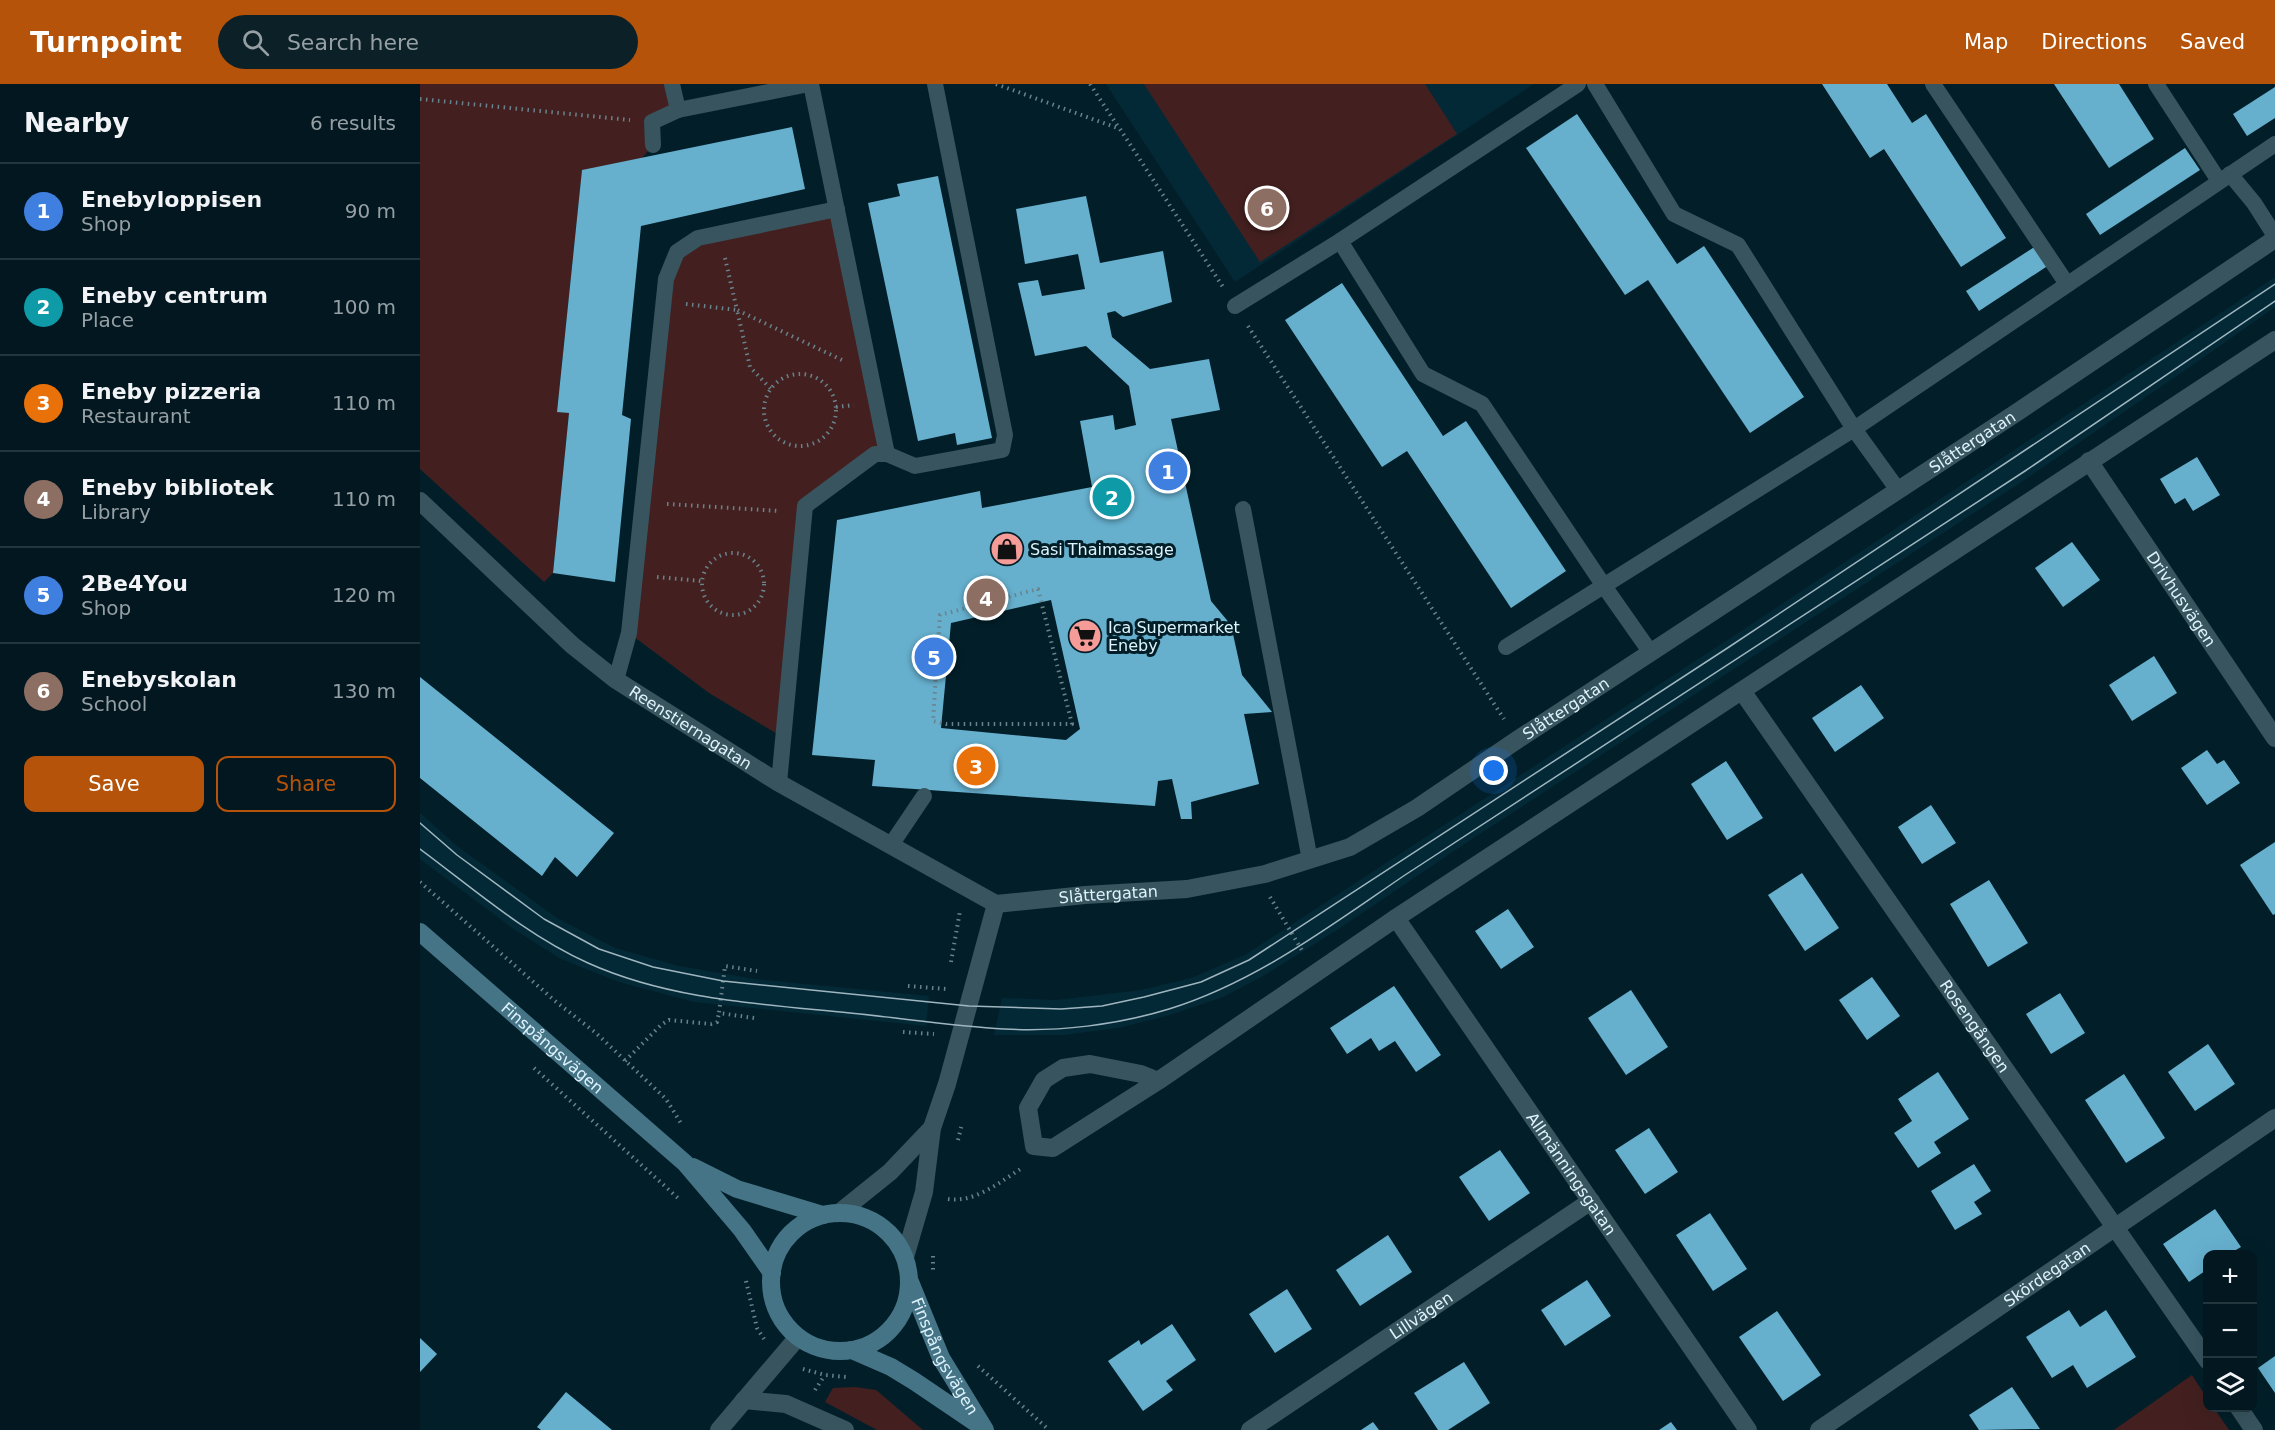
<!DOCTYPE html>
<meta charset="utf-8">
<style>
:root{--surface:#02171f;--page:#0c2028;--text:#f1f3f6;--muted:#969fa4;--line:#23363d;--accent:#b45309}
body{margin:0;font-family:"DejaVu Sans",sans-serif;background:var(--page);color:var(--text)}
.controls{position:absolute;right:18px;bottom:18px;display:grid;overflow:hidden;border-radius:12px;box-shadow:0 6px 24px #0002}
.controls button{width:54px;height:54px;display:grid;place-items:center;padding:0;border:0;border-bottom:2px solid var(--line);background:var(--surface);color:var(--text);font:30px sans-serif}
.you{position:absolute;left:1074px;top:687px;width:21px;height:21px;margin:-15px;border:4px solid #fff;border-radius:50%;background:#1a73e8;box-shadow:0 0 0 9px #1a73e833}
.badge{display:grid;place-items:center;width:39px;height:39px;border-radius:50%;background:var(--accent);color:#fff;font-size:20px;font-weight:700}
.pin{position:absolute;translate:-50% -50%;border:3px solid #fff;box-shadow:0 2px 6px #0006}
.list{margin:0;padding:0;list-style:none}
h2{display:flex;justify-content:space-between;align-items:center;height:78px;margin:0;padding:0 24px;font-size:26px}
h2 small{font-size:20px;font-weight:400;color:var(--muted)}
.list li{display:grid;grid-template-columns:39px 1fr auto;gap:18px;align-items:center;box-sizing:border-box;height:96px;padding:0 24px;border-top:2px solid var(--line)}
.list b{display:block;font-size:22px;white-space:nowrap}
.list p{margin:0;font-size:20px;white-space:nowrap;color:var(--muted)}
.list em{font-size:20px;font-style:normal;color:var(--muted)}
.actions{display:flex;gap:12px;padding:18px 24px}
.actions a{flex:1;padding:14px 0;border:2px solid var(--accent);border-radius:12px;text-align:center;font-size:21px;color:var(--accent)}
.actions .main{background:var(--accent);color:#fff}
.icon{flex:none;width:33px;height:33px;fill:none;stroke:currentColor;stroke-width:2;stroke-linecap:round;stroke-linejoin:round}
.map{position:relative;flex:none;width:1855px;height:1346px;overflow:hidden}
header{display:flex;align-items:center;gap:36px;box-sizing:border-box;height:84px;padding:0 30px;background:var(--accent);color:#fff}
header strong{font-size:28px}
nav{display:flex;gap:33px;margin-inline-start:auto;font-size:21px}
.search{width:420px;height:54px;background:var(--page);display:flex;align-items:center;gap:15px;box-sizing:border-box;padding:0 21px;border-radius:33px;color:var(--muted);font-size:22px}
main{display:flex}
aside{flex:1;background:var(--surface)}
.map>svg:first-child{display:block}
</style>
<header>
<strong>Turnpoint</strong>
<div class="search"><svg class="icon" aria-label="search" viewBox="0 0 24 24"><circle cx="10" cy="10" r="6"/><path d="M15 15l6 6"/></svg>Search here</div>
<nav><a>Map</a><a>Directions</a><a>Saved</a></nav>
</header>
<main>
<aside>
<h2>Nearby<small>6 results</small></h2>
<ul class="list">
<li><span class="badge" style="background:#3f7fe0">1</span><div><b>Enebyloppisen</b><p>Shop</p></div><em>90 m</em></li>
<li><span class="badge" style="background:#0f9aa8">2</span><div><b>Eneby centrum</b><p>Place</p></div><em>100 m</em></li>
<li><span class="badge" style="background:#e8710a">3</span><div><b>Eneby pizzeria</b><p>Restaurant</p></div><em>110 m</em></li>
<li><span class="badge" style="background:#8d6e63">4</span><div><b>Eneby bibliotek</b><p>Library</p></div><em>110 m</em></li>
<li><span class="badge" style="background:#3f7fe0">5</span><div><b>2Be4You</b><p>Shop</p></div><em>120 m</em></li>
<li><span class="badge" style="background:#8d6e63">6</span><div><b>Enebyskolan</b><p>School</p></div><em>130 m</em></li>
</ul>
<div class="actions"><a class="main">Save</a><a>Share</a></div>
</aside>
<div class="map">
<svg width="1855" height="1346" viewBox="0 0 1855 1346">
<rect width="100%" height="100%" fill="#021f29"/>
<g fill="#042936">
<path d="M686,0H1114L815,198Z"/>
<path d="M1855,193V223L1780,276L1603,397L1046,759L917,846L843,892L803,913L750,931L698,944L643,951H574L582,914L637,916L721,906L771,894L825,871L1315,551Z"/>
<path d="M0,729L37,762L137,834L195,864L259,882L335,895L509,912L506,942L274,918L199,898L141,875L95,846L0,775Z"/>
</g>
<g fill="#43201f">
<path d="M0,0H252L258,26L232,38L233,61L222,74L162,87L137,327L149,329L133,489L124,498L0,385Z"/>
<path d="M724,0H1005L1037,50L840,178Z"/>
<path d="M417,125L467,370L385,422L364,654L289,609L209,549L257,168Z"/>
<path d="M1772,1291L1787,1314L1788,1324H1794L1809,1346H1694Z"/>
<path d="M435,1303L456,1306L503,1346H457L405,1318L413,1304Z"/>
</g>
<g fill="#66b0ce" fill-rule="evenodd">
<path d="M1402,0H1467L1492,39L1506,30L1586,154L1541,183L1464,65L1450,74Z"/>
<path d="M1634,0H1699L1734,55L1689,84Z"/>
<path d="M1855,3V34L1827,52L1813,30Z"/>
<path d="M1157,30L1257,180L1284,162L1384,313L1330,349L1228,196L1205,211L1106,64Z"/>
<path d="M372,43L385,105L221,142L202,331L211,335L195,498L133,489L149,329L137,328L162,86Z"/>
<path d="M1765,64L1780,86L1680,151L1666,130Z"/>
<path d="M518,92L572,354L537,361L535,349L498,357L448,119L480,112L477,100Z"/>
<path d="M666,112L680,179L743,167L752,218L703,233L695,227L687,229L692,253L730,285L789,275L800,326L751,335L791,517L811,541L822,591L852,628L824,630L839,700L771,718L772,735H761L752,695L738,697L735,722L452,702L455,676L392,671L417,436L560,407L562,424L672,403L660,337L693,331L695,346L716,341L709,302L666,262L615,272L598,199L618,196L622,212L665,205L658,170L605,180L596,125ZM631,516L660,645L646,656L521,644L531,539Z"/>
<path d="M1616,162L1629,181L1559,227L1546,207Z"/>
<path d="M922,199L1023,352L1046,337L1146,487L1091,524L987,367L962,383L865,236Z"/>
<path d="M1777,373L1800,411L1773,427L1765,414L1755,420L1740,395Z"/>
<path d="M1652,458L1680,496L1643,523L1615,484Z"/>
<path d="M1734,572L1757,609L1712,637L1689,601Z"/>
<path d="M0,593L194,749L157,793L135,773L122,792L0,694Z"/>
<path d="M1441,601L1464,634L1415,668L1392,634Z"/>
<path d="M1787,666L1797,680L1804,676L1820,699L1787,721L1761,684Z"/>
<path d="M1306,677L1343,734L1307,756L1271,700Z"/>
<path d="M1511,721L1536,759L1502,780L1478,743Z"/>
<path d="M1855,758V830L1853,831L1820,781Z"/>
<path d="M1382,789L1419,844L1385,867L1348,811Z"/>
<path d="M1569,796L1608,859L1568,883L1530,820Z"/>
<path d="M1088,825L1114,863L1081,885L1055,847Z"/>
<path d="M1452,893L1480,932L1447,956L1419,916Z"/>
<path d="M974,902L1021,971L996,988L975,957L959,967L951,954L927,970L910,944Z"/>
<path d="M1211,906L1248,963L1206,991L1168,934Z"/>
<path d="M1640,909L1665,949L1631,970L1606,930Z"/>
<path d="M1788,960L1815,1000L1775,1027L1748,988Z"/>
<path d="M1518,988L1549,1035L1514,1058L1521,1069L1498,1084L1474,1049L1492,1037L1478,1015Z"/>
<path d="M1704,990L1745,1054L1706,1079L1665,1016Z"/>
<path d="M1229,1044L1258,1088L1225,1110L1195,1066Z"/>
<path d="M1080,1066L1110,1109L1069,1137L1039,1093Z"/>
<path d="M1554,1080L1571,1107L1554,1118L1562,1130L1535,1146L1511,1107Z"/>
<path d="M1795,1125L1821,1163L1809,1170H1788V1185L1769,1198L1743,1160Z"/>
<path d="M1290,1129L1327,1185L1293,1207L1256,1151Z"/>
<path d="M968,1151L992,1188L940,1222L916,1186Z"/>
<path d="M1167,1196L1191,1232L1145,1262L1121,1226Z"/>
<path d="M867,1205L892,1245L855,1269L829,1230Z"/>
<path d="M1649,1226L1660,1243L1686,1226L1716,1273L1667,1304L1653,1281L1632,1294L1606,1253Z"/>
<path d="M1357,1227L1401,1291L1363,1317L1319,1253Z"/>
<path d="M752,1240L776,1276L746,1297L753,1306L723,1327L688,1277L719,1256L721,1261Z"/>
<path d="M0,1254L17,1270L0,1288Z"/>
<path d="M1855,1272V1309L1838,1284Z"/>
<path d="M1044,1278L1070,1319L1028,1346H1018L994,1309Z"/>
<path d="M1592,1303L1620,1345L1559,1346L1549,1331Z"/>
<path d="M146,1308L192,1346H121L117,1343Z"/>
<path d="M953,1338L959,1346H941Z"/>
<path d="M1251,1338L1257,1346H1239Z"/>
</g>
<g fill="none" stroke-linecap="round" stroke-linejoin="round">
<g stroke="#69828c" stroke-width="4" stroke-dasharray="1.5 4.5" stroke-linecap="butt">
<path d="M576,0L700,45L803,203"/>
<path d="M670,0L699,44"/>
<path d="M0,15L210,36"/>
<path d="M305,174L317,226L422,276"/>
<path d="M266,220L317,226L330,283L351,305"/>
<path d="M828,242L1084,635"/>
<circle cx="380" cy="326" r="36"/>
<path d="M416,323L434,321"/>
<path d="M247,420L360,427"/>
<circle cx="313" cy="500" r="31"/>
<path d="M237,493L281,497"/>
<path d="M618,505L652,640H526L513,637L520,531Z"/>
<path d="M0,798L135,917L176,949L246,1015L262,1041"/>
<path d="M850,813L883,868"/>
<path d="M531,878L540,827"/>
<path d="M488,902L526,905"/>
<path d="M334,934L299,929L305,882L337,887"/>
<path d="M483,948L514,950"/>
<path d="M205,977L241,941L249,936L291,940L297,938L299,929"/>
<path d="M114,984L258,1114"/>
<path d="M538,1056L542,1040"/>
<path d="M528,1115C555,1119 580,1098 602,1084"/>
<path d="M513,1172V1188"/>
<path d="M326,1197L337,1244L344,1255"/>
<path d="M558,1282L629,1346"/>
<path d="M383,1285L405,1291L426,1293"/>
<path d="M395,1306L405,1291"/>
</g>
<g stroke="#38545f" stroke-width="16">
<path d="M252,0L258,26L389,0"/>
<path d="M391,0L467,370L495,382L582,366L585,351L515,0"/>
<path d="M1175,0L1254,130L1318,161L1434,345L1478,406"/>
<path d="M1513,0L1647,200"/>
<path d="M1736,0L1799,97"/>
<path d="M233,61L232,38L258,26"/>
<path d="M1810,90L1834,119L1855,152"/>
<path d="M920,157L1003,290L1062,320L1184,502L1231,569"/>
<path d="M815,222L920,157L1158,0"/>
<path d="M823,425L890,776"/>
<path d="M1086,563L1434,345L1855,60"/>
<path d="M196,596L209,549L246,195L257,168L278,154L417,125"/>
<path d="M359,699L385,422L455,370H467"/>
<path d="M471,761L504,712"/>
</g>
<g stroke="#38545f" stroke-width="18">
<path id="s1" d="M1669,377L1855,654"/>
<path id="s2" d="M0,417L152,561L196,596L359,699L576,820"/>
<path id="s3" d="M1322,607L1788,1277"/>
<path id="s4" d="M976,834L1328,1346"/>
<path d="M738,997L721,990L670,980L643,984L624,996L608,1024L614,1062L633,1064L738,997L976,834L1855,256"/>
<path d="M419,1129L470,1088L512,1044"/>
<path id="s5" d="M485,1173L504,1108L512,1044L527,1000L576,820L665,811L767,805L845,790L930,763L997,724L1097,656L1596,329L1855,155"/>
<path d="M324,1316L366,1320L425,1346"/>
<path d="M1819,1324L1834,1346"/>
<path d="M299,1346L378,1253"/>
<path id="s6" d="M830,1346L1171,1117"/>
<path id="s7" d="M1399,1346L1855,1034"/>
</g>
<g stroke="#457486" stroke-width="18">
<path id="s8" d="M0,848L265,1079L322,1146L352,1189"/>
<path d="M273,1083L317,1105L403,1131"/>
<circle cx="420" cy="1198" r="69"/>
<path id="s9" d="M490,1198L521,1274L565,1346"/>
<path d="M432,1266L471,1283L494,1297L559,1341"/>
</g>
<g stroke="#9fb6c0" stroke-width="1.5">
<path d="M0,739L37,771L124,835L179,865L233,883L303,897L549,922L641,925L682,922L724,913L781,898L829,876L1309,563L1855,200"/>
<path d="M0,765C54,805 106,851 168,879C250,916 342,920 430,929C481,934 533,942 584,945C638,948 697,941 749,925C836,898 910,842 985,791L1605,387L1855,217"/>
</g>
</g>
<defs>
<g id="shop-disc" transform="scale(1.725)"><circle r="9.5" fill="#f59b98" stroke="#021f29"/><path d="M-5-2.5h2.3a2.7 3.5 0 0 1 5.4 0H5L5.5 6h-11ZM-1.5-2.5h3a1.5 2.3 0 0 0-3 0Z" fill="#111"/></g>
<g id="supermarket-disc" transform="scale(1.725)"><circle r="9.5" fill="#f59b98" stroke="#021f29"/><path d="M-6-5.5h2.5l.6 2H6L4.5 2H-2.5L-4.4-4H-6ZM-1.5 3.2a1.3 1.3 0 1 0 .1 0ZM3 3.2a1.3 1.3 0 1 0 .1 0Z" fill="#111"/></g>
</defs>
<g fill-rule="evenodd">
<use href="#shop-disc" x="587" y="465"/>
<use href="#supermarket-disc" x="665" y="552"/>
</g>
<g text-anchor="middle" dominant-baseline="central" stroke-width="6" stroke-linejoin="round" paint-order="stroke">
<g font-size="16" fill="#def3fc" stroke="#021f29">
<text stroke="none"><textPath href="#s5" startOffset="1468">Slåttergatan</textPath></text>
<text stroke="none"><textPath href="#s1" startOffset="166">Drivhusvägen</textPath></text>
<text stroke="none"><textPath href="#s5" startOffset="982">Slåttergatan</textPath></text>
<text stroke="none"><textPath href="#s2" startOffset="354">Reenstiernagatan</textPath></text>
<text stroke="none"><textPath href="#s5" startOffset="478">Slåttergatan</textPath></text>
<text stroke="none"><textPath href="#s3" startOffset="408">Rosengången</textPath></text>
<text stroke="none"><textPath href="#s8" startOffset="176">Finspångsvägen</textPath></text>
<text stroke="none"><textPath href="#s4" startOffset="310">Allmänningsgatan</textPath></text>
<text stroke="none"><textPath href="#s7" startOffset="276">Skördegatan</textPath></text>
<text stroke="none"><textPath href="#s6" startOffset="206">Lillvägen</textPath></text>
<text stroke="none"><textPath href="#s9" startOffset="82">Finspångsvägen</textPath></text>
</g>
<g font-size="16" fill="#def3fc" stroke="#021f29" text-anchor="start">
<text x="610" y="465">Sasi Thaimassage</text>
<text x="688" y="543">Ica Supermarket<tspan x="688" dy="18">Eneby</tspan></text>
</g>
</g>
</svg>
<div class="controls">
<button>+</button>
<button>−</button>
<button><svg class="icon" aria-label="layers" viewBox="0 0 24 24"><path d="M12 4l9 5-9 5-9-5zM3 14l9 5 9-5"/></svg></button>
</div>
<div class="you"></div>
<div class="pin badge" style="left:748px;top:387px;background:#3f7fe0">1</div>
<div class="pin badge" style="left:692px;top:413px;background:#0f9aa8">2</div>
<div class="pin badge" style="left:556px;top:682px;background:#e8710a">3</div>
<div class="pin badge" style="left:566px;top:514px;background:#8d6e63">4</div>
<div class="pin badge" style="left:514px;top:573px;background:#3f7fe0">5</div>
<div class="pin badge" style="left:847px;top:124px;background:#8d6e63">6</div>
</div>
</main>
